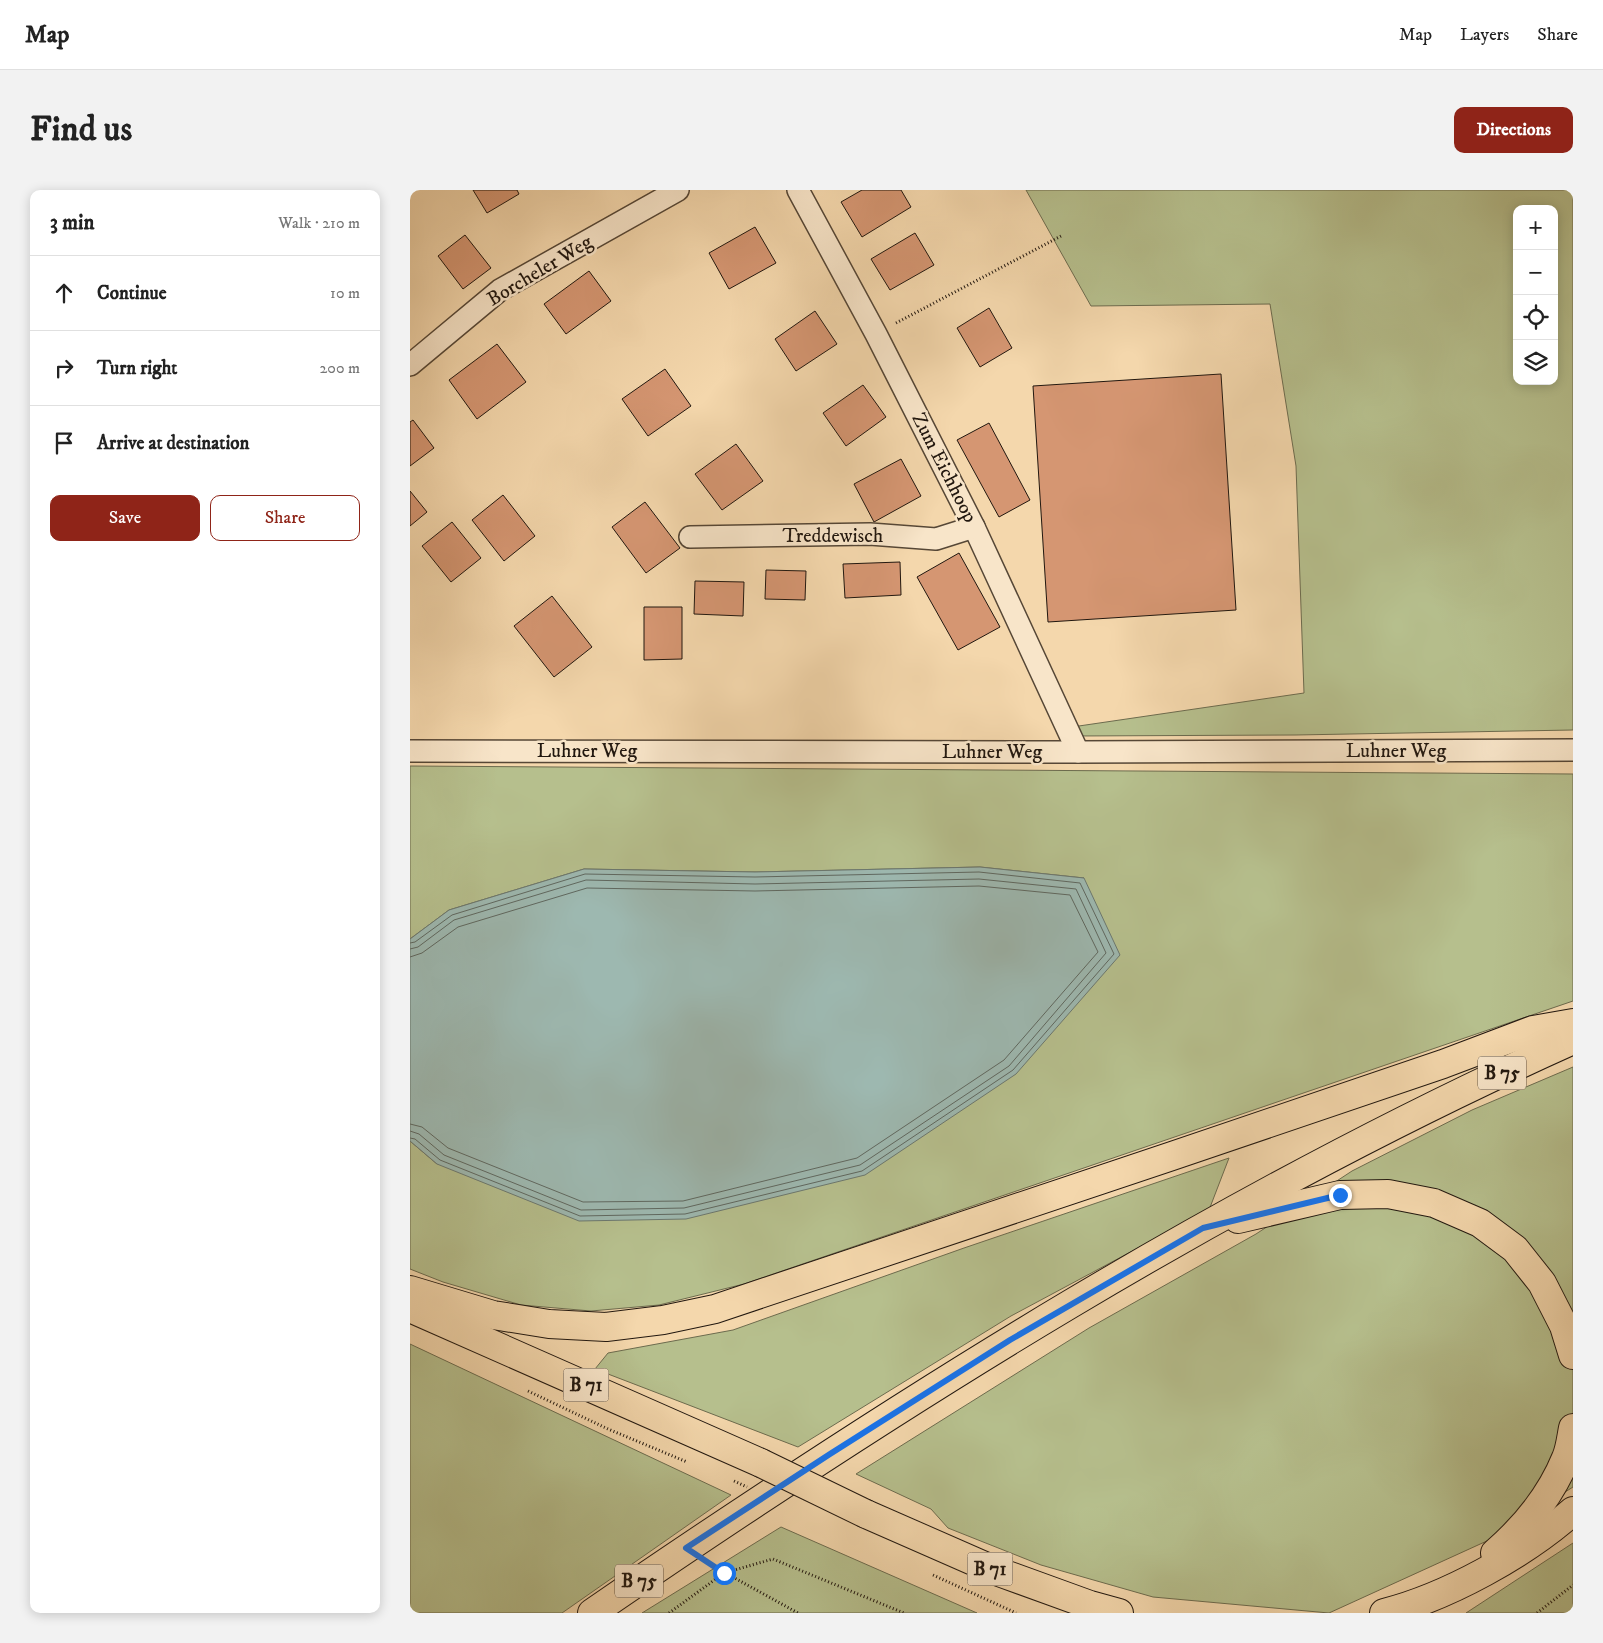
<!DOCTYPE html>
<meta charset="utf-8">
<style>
:root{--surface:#fff;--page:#f2f2f2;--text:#222;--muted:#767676;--line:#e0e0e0;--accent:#8f2418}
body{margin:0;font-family:"IM FELL DW Pica",serif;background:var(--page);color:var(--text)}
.controls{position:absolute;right:15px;top:15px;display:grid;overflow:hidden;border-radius:10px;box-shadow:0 2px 12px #0003}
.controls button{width:45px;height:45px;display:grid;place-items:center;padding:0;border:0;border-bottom:1px solid var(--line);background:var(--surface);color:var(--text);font:25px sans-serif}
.stop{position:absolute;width:15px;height:15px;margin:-11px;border:4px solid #1a73e8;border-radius:50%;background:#fff}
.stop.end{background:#1a73e8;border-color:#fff;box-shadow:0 1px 5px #0008}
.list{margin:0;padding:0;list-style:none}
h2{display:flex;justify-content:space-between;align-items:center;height:65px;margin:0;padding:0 20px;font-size:21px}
h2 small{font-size:16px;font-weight:400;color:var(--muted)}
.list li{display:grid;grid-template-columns:32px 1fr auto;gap:15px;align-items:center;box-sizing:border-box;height:75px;padding:0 20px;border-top:1px solid var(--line)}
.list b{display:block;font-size:19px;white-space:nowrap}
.list em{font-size:16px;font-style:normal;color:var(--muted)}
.actions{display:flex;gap:10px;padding:15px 20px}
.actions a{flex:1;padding:11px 0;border:1px solid var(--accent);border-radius:10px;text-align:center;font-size:18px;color:var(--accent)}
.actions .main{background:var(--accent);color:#fff}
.icon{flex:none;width:28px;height:28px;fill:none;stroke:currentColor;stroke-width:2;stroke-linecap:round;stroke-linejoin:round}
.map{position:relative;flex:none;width:1163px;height:1423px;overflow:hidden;border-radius:10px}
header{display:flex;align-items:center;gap:30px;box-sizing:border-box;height:70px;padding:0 25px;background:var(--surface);border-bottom:1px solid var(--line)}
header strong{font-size:24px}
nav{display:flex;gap:28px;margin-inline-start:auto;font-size:18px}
.intro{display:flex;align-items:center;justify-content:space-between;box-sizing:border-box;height:120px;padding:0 30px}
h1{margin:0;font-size:35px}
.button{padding:12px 22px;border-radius:10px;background:var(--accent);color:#fff;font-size:18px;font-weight:700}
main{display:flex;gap:30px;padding:0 30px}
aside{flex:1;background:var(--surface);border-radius:10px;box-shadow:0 2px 12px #0003}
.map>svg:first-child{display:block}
</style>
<header>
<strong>Map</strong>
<nav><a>Map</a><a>Layers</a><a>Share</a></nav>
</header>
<div class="intro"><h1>Find us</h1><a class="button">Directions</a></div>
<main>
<aside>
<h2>3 min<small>Walk · 210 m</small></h2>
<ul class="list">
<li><svg class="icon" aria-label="ahead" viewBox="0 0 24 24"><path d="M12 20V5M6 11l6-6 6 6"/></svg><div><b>Continue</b></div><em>10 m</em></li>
<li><svg class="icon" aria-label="right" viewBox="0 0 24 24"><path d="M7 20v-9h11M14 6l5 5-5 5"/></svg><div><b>Turn right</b></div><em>200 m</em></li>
<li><svg class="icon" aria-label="arrive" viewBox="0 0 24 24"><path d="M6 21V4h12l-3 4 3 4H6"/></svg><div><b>Arrive at destination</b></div></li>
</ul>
<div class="actions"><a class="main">Save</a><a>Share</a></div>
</aside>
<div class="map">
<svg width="1163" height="1423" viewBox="0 0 1163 1423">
<rect width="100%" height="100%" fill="#f4d7ac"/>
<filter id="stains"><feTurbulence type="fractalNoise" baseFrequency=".004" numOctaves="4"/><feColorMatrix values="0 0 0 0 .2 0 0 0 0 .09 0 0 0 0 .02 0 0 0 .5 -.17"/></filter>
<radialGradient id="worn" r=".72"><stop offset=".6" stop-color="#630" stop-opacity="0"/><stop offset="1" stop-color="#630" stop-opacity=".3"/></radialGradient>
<g fill="#b6bf8d" stroke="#6c6b4e" fill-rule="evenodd">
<path d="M616,0H1163V540L885,545L664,546L662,537L894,503L886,276L860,114L681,116ZM1107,19H1144V191H1107Z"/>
<path d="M0,576L1163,584V811L334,1094L249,1115L181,1121L111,1115L33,1092L0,1079V951L27,974L674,688L570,677L345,682L174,679L39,720L0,749Z"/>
<path d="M1163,877V1297L1079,1350L919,1423L743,1407L631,1375L538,1338L521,1319L446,1284L679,1138L846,1044L942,981L1062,920Z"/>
<path d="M819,968L799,1020L601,1126L388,1257L185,1179L198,1163L323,1140L554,1058Z"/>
<path d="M0,1154L321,1305L152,1423H0Z"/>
<path d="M371,1337L567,1423H232Z"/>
<path d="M1163,1353V1423H1056Z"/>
</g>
<path fill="#9db8b0" stroke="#6b7870" d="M570,677L674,688L710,765L606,884L455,985L276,1029L169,1031L27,974L0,951V749L39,720L174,679L345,682Z"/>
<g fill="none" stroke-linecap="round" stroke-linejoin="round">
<g stroke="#5f6860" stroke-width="1">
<path d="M0,753L5,752L42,725L175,684L345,687L569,682L670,693L704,764L603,880L452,981L275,1024L170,1026L30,970L5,949L0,948"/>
<path d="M0,759L8,757L44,730L176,690L345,694L569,689L666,699L696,763L599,876L450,975L274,1018L171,1020L34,965L9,944L0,941"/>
<path d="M0,767L12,763L48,737L177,698L345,701L569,696L660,705L688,762L594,870L447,968L273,1011L173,1012L38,958L12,937L0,934"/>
</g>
</g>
<g fill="#d59672" stroke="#21170f">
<path d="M63,0H107L109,4L77,23Z"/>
<path d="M452,0H491L501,17L452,47L431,12Z"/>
<path d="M345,37L366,73L319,99L299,63Z"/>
<path d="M505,43L524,75L480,100L461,69Z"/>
<path d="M55,45L81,78L53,99L28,66Z"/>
<path d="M179,81L201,111L156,144L134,114Z"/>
<path d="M579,118L602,158L570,177L547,138Z"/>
<path d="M405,121L427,154L386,181L365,149Z"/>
<path d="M87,154L116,192L67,229L39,190Z"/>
<path d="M255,179L281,216L238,246L212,209Z"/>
<path d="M811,184L826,420L638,432L623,196Z"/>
<path d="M453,195L476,227L436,256L413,223Z"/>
<path d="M3,230L24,258L0,276V232Z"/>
<path d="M579,233L620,310L589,327L547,250Z"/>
<path d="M326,254L353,291L312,320L285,284Z"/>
<path d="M491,269L511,306L464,332L444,294Z"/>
<path d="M0,301L17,322L0,336Z"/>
<path d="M93,305L125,346L94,371L62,330Z"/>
<path d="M235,312L270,358L236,383L202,337Z"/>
<path d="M42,332L71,368L41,392L12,356Z"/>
<path d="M549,363L590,437L548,460L507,387Z"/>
<path d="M490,372L491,405L435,408L433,374Z"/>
<path d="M356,380L396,381L395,410L355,409Z"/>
<path d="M285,391L334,392L333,426L284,424Z"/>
<path d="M142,406L182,457L144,487L104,436Z"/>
<path d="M234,417H272V469L234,470Z"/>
</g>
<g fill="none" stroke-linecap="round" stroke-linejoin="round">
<g stroke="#564736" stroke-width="24">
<g id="street">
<path d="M388,0L466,144L564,337L668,562"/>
<path d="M0,175L90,100L268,0"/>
<path d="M280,347L460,344L526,349L564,337"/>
<path d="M0,561L668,562L1163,560"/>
</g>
</g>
<g stroke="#21170f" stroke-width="30">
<g id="primary">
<path d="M828,1029L930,1005L978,1004L1024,1013L1070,1033L1105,1059L1132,1093L1154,1136L1163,1165"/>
<path d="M0,1100L83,1125L139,1134L196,1137L253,1130L305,1119L762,966L1033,874L1123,840L1163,833"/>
<path d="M0,1118L351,1273"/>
<path d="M456,1324L586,1381L680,1415L709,1423"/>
<path d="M1085,1363C1115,1337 1141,1305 1156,1268C1160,1259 1161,1248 1163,1238"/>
<path d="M182,1423C494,1209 817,1005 1163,850"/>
<path d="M974,1423C1037,1407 1115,1364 1163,1321"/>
</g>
</g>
<g stroke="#21170f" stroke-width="3" stroke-dasharray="1 2.5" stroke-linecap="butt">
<path d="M486,133L653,45"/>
<path d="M118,1201L198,1239L277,1272"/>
<path d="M301,1375L388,1423"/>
<path d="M523,1385L606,1423"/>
<path d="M259,1423L314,1383L363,1369L494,1423"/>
<path d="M1127,1423L1163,1395"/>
</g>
<use href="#street" stroke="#f8e5c9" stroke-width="21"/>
<use href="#primary" stroke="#f4d7ac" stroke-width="28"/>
<g stroke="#21170f" stroke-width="30" stroke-linecap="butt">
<path id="primary-bridge" d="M351,1273L456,1324"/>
</g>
<path stroke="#21170f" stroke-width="3" stroke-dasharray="1 2.5" stroke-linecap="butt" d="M324,1291L337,1297"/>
<use href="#primary-bridge" stroke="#f4d7ac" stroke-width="28"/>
</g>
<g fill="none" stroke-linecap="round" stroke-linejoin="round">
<path stroke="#1a73e8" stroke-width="6" d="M314,1383L276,1358L420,1264L600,1150L793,1038L930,1005"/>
</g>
<g text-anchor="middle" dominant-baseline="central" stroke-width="5" stroke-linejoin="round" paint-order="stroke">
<g fill="#f8e5c9" stroke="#625547" stroke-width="1">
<rect x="1068" y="866.5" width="48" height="33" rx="4"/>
<rect x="153.5" y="1178.5" width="45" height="33" rx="4"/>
<rect x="557.5" y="1362.5" width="45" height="33" rx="4"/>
<rect x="205" y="1374.5" width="48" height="33" rx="4"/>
</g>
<g font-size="19" font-weight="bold" fill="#21170f">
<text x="1092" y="883">B 75</text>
<text x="176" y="1195">B 71</text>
<text x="580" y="1379">B 71</text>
<text x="229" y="1391">B 75</text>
</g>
<g font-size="20" fill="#21170f" stroke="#f8e5c9">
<text transform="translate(130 81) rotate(-31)">Borcheler Weg</text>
<text transform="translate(534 278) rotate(63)">Zum Eichhoop</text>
<text x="423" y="346">Treddewisch</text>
<text x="177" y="561">Luhner Weg</text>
<text x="986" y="561">Luhner Weg</text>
<text x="582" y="562">Luhner Weg</text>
</g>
</g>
<rect width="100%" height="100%" filter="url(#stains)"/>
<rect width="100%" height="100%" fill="url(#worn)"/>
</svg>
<div class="controls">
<button>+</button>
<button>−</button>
<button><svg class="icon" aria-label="locate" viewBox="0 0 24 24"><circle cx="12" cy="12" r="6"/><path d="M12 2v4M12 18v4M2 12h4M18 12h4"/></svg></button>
<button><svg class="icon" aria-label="layers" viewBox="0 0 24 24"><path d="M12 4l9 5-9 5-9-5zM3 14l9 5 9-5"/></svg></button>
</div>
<div class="stop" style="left:314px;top:1383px"></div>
<div class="stop end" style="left:930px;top:1005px"></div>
</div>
</main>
